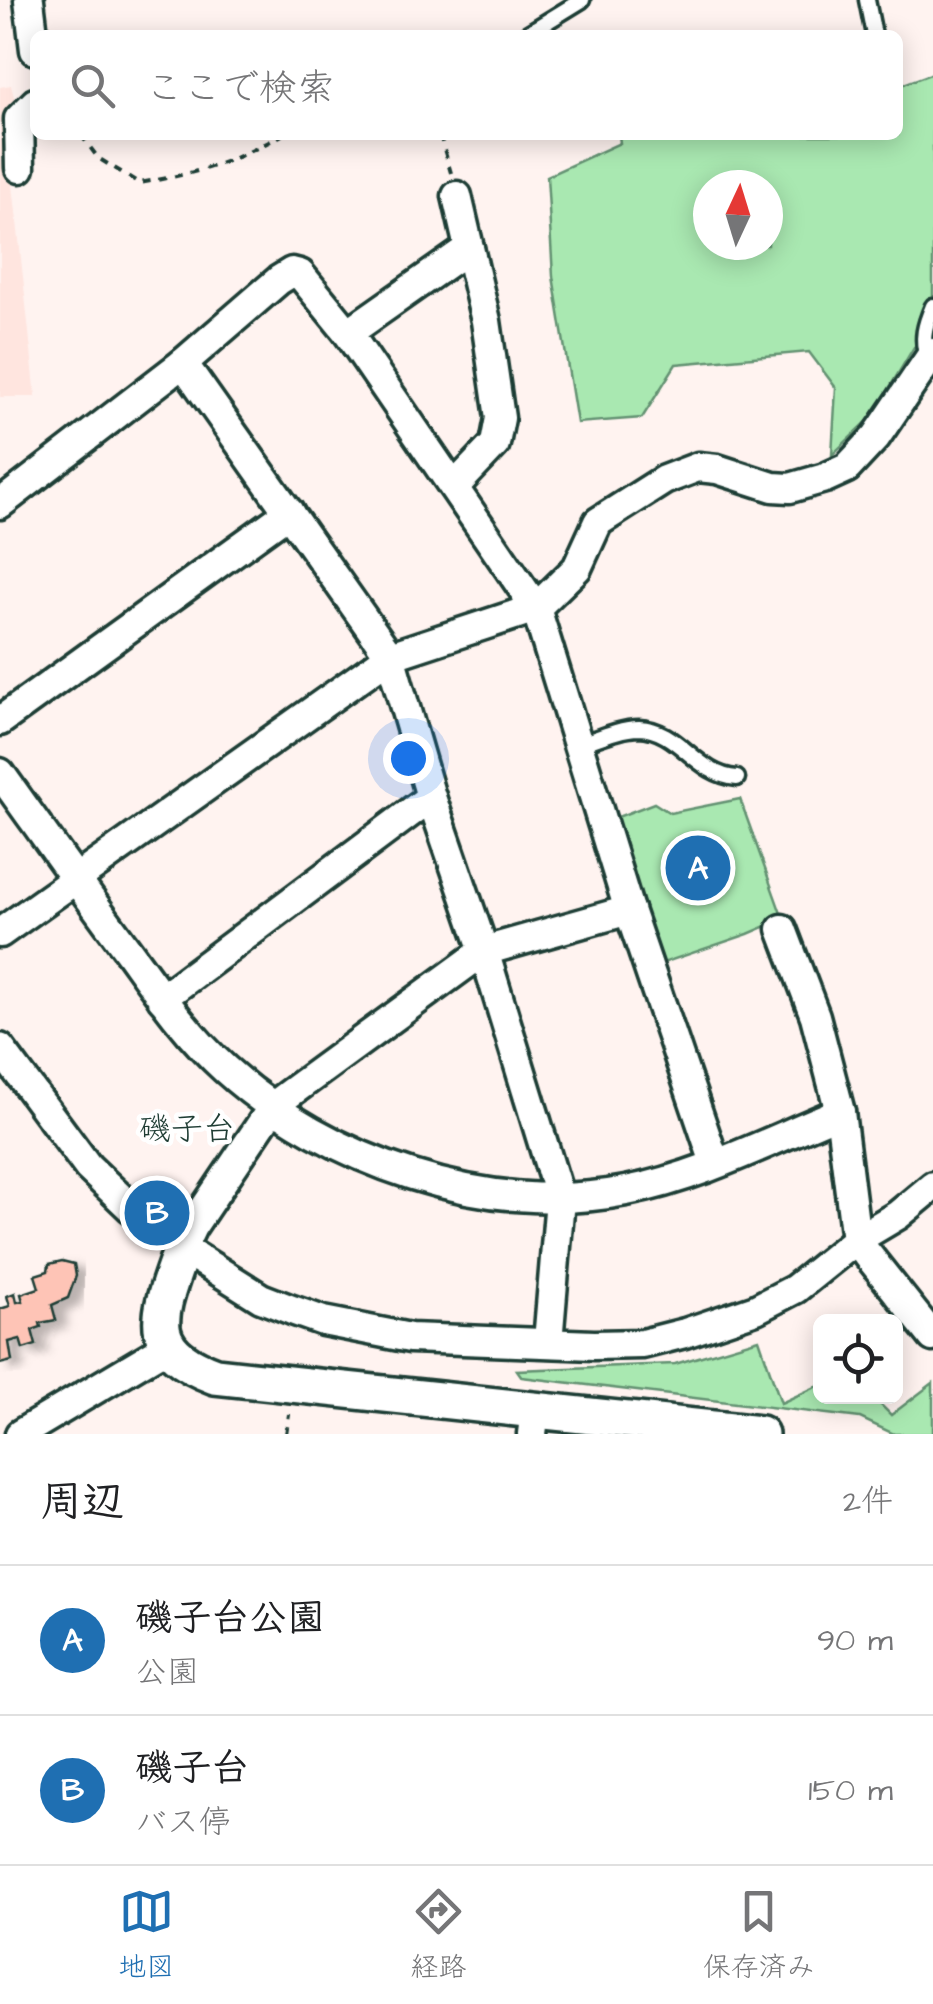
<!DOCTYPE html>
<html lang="ja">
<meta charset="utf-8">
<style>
:root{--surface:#fff;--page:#f6f6f6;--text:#202124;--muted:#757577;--line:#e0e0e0;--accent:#1f6fb2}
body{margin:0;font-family:"Architects Daughter","Klee One",sans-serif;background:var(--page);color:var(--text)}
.controls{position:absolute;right:30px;bottom:30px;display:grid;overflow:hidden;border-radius:15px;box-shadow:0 5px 25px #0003}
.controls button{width:90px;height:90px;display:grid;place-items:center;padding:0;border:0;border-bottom:2px solid var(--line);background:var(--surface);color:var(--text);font:50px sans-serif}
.compass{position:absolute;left:693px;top:170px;width:90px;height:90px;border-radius:50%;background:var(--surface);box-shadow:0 5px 25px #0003;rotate:4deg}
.you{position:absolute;left:408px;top:758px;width:35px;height:35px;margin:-25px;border:8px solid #fff;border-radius:50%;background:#1a73e8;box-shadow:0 0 0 15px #1a73e833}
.badge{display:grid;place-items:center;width:65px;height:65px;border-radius:50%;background:var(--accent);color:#fff;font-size:32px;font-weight:700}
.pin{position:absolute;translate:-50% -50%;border:5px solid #fff;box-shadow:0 2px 10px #0006}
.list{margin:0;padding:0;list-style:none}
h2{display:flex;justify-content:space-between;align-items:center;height:130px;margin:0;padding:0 40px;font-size:42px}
h2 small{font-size:32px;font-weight:400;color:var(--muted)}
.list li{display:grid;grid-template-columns:65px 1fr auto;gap:30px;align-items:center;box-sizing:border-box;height:150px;padding:0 40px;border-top:2px solid var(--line)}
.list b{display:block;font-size:38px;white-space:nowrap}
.list p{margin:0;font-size:32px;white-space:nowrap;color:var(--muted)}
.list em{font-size:32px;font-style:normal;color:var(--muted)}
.icon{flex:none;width:55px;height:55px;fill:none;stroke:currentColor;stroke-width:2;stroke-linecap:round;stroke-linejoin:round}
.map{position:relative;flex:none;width:933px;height:1434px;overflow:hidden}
.search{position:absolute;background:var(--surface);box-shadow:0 5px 25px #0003;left:30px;right:30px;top:30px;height:110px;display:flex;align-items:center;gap:25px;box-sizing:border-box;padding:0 35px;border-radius:15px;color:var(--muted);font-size:38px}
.sheet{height:430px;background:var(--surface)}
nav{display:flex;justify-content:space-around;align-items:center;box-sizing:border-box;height:140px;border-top:2px solid var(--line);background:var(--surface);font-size:28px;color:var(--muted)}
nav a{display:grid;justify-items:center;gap:5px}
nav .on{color:var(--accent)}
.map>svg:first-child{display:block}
</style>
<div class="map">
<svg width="933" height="1434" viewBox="0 0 933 1434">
<defs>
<filter id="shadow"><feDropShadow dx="11" dy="6" stdDeviation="5" flood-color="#0004"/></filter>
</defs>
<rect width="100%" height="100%" fill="#fff3f0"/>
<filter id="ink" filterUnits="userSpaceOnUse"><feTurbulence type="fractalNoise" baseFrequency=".01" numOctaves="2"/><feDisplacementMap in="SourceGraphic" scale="20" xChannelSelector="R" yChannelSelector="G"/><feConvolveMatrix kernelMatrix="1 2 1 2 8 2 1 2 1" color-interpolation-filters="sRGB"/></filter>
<g filter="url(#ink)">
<path fill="#ffe5df" d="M11,85L15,101L9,128L10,157L36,397H0V87Z"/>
<g fill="#a9e8b1" stroke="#649272" stroke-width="2.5" fill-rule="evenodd">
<path d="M933,73V338L914,347L872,417L832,455L836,388L809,352L676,364L642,418L577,423L553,276L547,176L620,143L619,135H898V86ZM708,185H768V245H708Z"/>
<path d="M740,799L783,919L748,934L663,963L615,818L654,803L670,813Z"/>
<path d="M759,1339L781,1403L820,1385V1396L873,1397L891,1415L933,1383V1434H894L860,1418L522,1377L517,1370L675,1364Z"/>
</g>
<path fill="#fec4b6" stroke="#1f3d34" stroke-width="2.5" filter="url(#shadow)" d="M62,1261L74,1264L76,1276L68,1298L52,1305L56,1320L40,1323L41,1327L32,1330L36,1345L23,1349L20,1339L9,1342L12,1361L0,1364V1309L10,1306L7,1296L15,1293L17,1302L23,1301L21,1294L39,1288L35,1275L48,1271L49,1264Z"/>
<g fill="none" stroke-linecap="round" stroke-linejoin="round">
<g stroke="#1f3d34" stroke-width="21">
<g id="service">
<path d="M867,0L874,35"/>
<path d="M525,35L582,0"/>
<path d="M927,358C921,338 925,325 933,306"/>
<path d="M578,745C596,739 620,728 639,728C679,729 696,775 737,778"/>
</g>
</g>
<g stroke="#1f3d34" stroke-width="35">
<g id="minor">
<path d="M29,0L35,50"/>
<path d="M20,168L19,119L35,103"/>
<path d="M348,333L469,248"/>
<path d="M183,363L390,656L431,797L484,951L560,1199L548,1342"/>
<path d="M455,486L495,444L500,418L486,321L457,196"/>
<path d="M0,504L183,363L279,280L292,272L300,274L348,333L536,608L629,910L715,1163"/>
<path d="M0,721L289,512"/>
<path d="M0,773C43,833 85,893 129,952C158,992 188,1036 225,1069C328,1162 488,1218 626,1191C700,1177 771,1140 840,1112"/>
<path d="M782,929L815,1016L840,1112L856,1240L933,1337"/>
<path d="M0,933L390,656L536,608L577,568L598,522L664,480L698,467L717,469L773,487L790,488L825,478L847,468L876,437L933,353"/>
<path d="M162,998L431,797"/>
<path d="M0,1048L88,1167L131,1208L182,1248L261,1298L292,1310L323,1321L410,1338L594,1345L642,1344L685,1333L756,1309L795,1289L856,1240L898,1215L933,1186"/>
<path d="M182,1248L192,1227L274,1105L290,1093L484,951L629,910"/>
<path d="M20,1434L166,1347"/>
<path d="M532,1434L535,1408"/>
</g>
</g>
<g stroke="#1f3d34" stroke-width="42">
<path id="tertiary" d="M182,1248C161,1311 138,1348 215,1376L760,1434"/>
</g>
<g stroke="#1f3d34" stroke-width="4" stroke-dasharray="8 8" stroke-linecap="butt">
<path d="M81,135L98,158L139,183C200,173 228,164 282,135"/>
<path d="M440,135L451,173"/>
<path d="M286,1434L289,1414"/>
</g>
<use href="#service" stroke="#fff" stroke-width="14"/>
<use href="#minor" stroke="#fff" stroke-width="28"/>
<use href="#tertiary" stroke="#fff" stroke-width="35"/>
</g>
</g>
<g text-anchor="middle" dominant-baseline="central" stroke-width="9" stroke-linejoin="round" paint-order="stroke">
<g font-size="32" fill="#1f3d34" stroke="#fff">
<text x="187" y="1129">磯子台</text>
</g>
</g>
</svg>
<div class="controls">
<button><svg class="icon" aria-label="locate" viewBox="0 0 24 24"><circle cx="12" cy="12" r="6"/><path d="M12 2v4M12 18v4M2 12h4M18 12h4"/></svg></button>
</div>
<svg class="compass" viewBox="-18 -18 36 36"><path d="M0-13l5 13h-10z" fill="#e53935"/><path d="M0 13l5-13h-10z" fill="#757577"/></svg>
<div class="you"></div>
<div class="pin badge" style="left:698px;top:868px">A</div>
<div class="pin badge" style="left:157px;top:1213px">B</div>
<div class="search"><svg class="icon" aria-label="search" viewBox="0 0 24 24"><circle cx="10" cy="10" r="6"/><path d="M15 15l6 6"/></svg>ここで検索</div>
</div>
<section class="sheet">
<h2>周辺<small>2件</small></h2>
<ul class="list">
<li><span class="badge">A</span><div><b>磯子台公園</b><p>公園</p></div><em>90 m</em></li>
<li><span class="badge">B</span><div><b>磯子台</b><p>バス停</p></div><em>150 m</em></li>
</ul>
</section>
<nav>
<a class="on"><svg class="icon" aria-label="map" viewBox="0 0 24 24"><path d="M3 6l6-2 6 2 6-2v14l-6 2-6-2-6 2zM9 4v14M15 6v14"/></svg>地図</a>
<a><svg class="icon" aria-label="directions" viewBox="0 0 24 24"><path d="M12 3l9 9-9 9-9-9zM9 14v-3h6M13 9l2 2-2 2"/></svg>経路</a>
<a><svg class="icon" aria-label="saved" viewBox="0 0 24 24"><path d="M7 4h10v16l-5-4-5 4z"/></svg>保存済み</a>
</nav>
